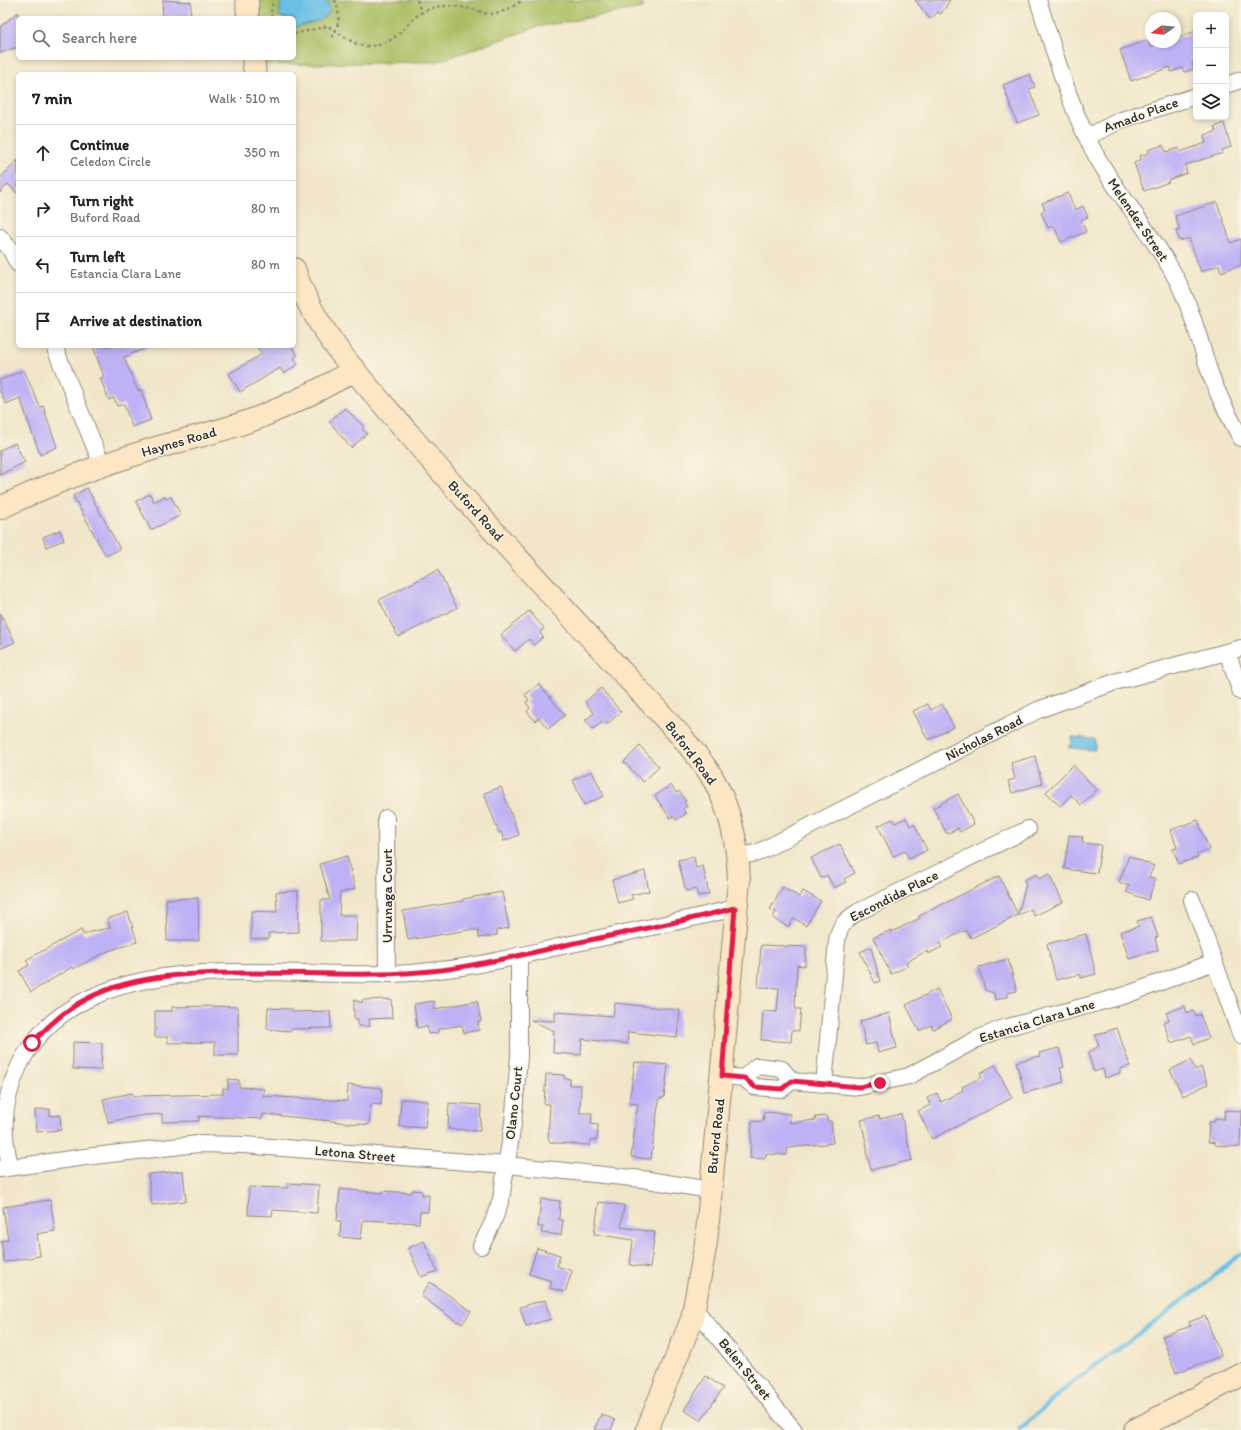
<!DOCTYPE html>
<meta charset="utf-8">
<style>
:root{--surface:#fff;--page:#f2f2f2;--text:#222;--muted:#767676;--line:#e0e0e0}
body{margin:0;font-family:Itim,sans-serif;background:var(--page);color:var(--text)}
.controls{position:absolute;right:12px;top:12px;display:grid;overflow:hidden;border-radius:6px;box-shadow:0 2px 6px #0003}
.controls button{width:36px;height:36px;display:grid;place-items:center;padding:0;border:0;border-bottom:1px solid var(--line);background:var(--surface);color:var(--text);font:20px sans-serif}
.compass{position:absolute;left:1145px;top:12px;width:36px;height:36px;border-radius:50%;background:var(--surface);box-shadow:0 2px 6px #0003;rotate:256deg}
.stop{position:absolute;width:12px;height:12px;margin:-9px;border:3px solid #e11d48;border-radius:50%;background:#fff}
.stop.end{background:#e11d48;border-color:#fff;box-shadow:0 1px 4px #0008}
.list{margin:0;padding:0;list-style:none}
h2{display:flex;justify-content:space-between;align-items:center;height:52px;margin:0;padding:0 16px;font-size:17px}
h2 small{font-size:13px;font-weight:400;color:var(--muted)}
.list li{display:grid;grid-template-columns:26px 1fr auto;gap:12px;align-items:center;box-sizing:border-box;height:56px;padding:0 16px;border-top:1px solid var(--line)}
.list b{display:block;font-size:15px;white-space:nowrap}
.list p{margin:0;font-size:13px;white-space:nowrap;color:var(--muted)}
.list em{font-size:13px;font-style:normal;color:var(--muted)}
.icon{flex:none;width:22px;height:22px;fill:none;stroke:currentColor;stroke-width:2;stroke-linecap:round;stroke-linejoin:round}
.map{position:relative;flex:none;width:1241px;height:1430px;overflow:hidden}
.search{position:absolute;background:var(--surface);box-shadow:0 2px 6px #0003;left:16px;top:16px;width:280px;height:44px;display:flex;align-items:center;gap:10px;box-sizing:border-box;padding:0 14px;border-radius:6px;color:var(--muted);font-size:15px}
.panel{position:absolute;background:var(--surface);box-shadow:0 2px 6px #0003;left:16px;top:72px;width:280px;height:276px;border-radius:6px}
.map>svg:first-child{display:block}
</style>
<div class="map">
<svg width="1241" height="1430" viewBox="0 0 1241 1430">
<rect width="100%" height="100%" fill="#fcf5e5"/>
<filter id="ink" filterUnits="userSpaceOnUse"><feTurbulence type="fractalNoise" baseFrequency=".025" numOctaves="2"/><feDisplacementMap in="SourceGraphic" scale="8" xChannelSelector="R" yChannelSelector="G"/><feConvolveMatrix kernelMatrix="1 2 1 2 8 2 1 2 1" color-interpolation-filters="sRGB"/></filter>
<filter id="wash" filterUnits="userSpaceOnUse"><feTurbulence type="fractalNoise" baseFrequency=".012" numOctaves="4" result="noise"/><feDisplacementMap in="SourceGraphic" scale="16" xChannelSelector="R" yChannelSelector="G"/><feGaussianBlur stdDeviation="0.9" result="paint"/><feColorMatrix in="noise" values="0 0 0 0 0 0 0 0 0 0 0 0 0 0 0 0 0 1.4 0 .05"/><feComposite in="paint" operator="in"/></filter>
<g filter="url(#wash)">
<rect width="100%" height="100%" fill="#f1e6c9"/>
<path fill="#a8bd61" stroke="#6a7446" d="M256,0H642L643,8L537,27L437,62L259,65V58H294V18H256Z"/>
<g fill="#69bfe6" stroke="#4a7588">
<path d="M282,0H327L330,12L321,20L296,27L294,26V18H282L279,12Z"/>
<path d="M1072,737L1095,739V750L1069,748V745L1072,744Z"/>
</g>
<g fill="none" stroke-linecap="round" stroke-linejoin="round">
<path stroke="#69bfe6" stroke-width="4" d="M1019,1430L1068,1386L1205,1284L1241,1253"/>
</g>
<g id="blocks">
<g fill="#beb1f5">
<path d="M163,0L191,2L190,18L162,17Z"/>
<path d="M915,0H950L941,14L938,12L930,19Z"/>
<path d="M18,12V47L0,53V27Z"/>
<path d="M1196,31V62L1192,63L1194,69L1184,72L1182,68L1171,72L1170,67L1131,81L1120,50L1148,40L1150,47L1166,42H1175V39Z"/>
<path d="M1030,74L1035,87L1029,89L1039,115L1017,123L1003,85Z"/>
<path d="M1224,123L1231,147L1222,150L1223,153L1185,165L1187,173L1168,180L1169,182L1144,191L1134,163L1141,160L1140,156L1149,153L1148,150L1163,145L1166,152L1179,148L1180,152L1206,143L1204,135L1216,132L1214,127Z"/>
<path d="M18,160V194L8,184L0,193V178Z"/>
<path d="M1068,193L1075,210L1083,206L1088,217L1081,220L1086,232L1061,242L1054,226L1048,228L1041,212L1045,210L1042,203Z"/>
<path d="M1217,202L1231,243L1241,239V265L1221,272L1219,265L1201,272L1189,238L1180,241L1176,231L1180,230L1175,216Z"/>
<path d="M93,346H151L124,357L138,391L141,390L151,420L132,427L124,404L117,406L114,398L109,400L100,378L104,377Z"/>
<path d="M256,346H291L297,355L294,358L298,364L284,374L280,368L240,392L229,374L262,354Z"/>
<path d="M24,370L40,407L43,406L57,447L40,455L20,398L6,404L0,391V380Z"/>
<path d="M345,408L364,427L362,429L367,434L351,448L329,421Z"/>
<path d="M15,443L25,462L0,475V450Z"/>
<path d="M87,488L120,549L106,556L73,496Z"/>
<path d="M150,494L154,502L165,496L166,499L171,497L181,515L151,530L136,501Z"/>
<path d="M60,530L64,540L46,547L43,537Z"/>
<path d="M438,570L457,608L398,637L379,600Z"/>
<path d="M529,611L544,628L540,633L543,637L534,645L529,639L515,651L501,635Z"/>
<path d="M0,613L15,642L0,649Z"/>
<path d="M539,684L565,715L548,729L539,718L535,721L527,711L530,708L526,702L529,700L525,695Z"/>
<path d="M601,688L621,712L607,724L604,721L593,729L585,720L594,713L585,702Z"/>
<path d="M928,704L931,710L942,704L954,727L928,740L913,711Z"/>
<path d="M640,746L659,767L643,782L624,762Z"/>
<path d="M1035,756L1042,784L1012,793L1008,781L1015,779L1011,763Z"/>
<path d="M1073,765L1097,790L1081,805L1071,795L1060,806L1046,792Z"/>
<path d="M592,771L604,796L584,805L573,780Z"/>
<path d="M671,785L676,793L679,791L686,801L684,802L687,806L683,809L686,814L676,820L673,816L670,818L655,796Z"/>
<path d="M501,787L519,835L504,841L501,832L499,833L484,793Z"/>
<path d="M958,794L974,824L960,832L958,828L947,834L933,808Z"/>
<path d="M906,818L910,826L914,824L927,850L909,859L905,851L893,856L878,826L892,819L895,823Z"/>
<path d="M1198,820L1209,850L1197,854L1198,857L1179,864L1173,849L1177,848L1171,830Z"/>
<path d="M1069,835L1083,837L1082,843L1101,845L1097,873L1064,869Z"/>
<path d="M840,844L855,873L844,879L846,882L834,888L827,875L821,878L811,858Z"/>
<path d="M347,856L355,889L340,893L339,915H357L356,941H321V900H330L320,864Z"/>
<path d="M1129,856L1154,866L1149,877L1156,879L1148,900L1126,892L1129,886L1119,882Z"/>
<path d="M694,857L696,868L703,866L709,894L698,896L696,889L686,891L678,860Z"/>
<path d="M645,871L649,891L631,895L633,899L618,903L612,880Z"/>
<path d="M1037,874L1039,879L1049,874L1063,902L1034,916L1031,909L971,938L966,930L940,943L942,947L928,954L927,951L906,962L908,966L891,974L873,938L891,930L892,932L920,918L919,916L999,876L1018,915L1026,884L1024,880Z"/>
<path d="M783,887L799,897L803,891L821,901L806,926L794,918L788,927L773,918L776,912L770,909Z"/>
<path d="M298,891L299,932L269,933V939H251V911L277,912L276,892Z"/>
<path d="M502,892L509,928L497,930V935L479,938L478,930H468L408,940L403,911L463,901V899Z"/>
<path d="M198,898L199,941H167L166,899Z"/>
<path d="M128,912L137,942L108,951L73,969L72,967L31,992L19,971L29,965L26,960L81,930L84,935L90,932L110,928L107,919Z"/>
<path d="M1151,917L1158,937L1155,938L1158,950L1129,959L1120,932L1139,926L1137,921Z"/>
<path d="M1086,934L1096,974L1081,978L1080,974L1056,980L1047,944Z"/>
<path d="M761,945L806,947L805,966L797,965L795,1009H801L799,1031L792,1030L791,1042L761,1040L763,1011L777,1012L779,988L758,987Z"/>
<path d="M871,947L880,981L875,983L860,952Z"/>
<path d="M1008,959L1017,991L1007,993L1008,997L995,1000L994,993L985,990L979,967Z"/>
<path d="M937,989L952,1019L933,1029L931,1025L919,1031L906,1005Z"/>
<path d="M391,999L392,1018L369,1019L370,1026H358V1019H354V1000L362,1003V1000Z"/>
<path d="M434,1001L435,1009L477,1001L481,1021L478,1022L479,1030L464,1033L462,1025L438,1029V1033L428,1034L427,1026L417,1028L414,1004Z"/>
<path d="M615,1003L680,1010L677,1037L628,1032L627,1044L582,1039L581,1055L553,1053L554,1031L531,1020L555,1021V1012L613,1016Z"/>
<path d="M211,1006L238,1007V1055H215V1042L168,1043V1037H155V1011H172V1007Z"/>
<path d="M1185,1006L1187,1013L1193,1011L1196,1016L1200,1014L1209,1038L1194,1044L1191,1036L1171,1043L1163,1022L1169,1020L1166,1013Z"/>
<path d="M268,1008L292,1009V1012L330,1011L331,1028L292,1029L291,1031L267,1029Z"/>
<path d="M889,1013L897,1048L878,1053L876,1043L866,1045L860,1021Z"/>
<path d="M1117,1028L1130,1066L1120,1069V1073L1105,1078L1103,1069L1094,1072L1088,1053L1099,1046L1095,1035Z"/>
<path d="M73,1042L102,1043L101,1070L73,1069Z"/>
<path d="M1059,1048L1064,1067L1060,1068L1064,1082L1025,1093L1016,1062L1040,1056L1039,1053Z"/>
<path d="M1191,1060L1195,1070L1201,1067L1208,1084L1183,1096L1170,1070Z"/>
<path d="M635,1062L668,1065L664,1098H660L658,1106L651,1159L631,1157L638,1104L629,1103Z"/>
<path d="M995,1065L1012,1098L932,1139L918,1111L930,1105L927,1098L937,1093L941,1102L963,1090L962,1087L982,1077L980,1073Z"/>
<path d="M546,1074L564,1075V1078L570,1079V1085H581L580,1113H592L591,1124L598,1125L597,1140H590V1145L556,1143L550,1142L548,1138L550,1104H544Z"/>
<path d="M228,1079L239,1080V1087L264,1089L263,1096L347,1101L348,1085L382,1088L381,1105L371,1104L369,1125L263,1114L262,1119L199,1116V1121L162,1122V1114L144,1115L108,1122L103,1099L132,1093L133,1096L223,1094V1088L228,1089Z"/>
<path d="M401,1099L428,1101L425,1128L399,1126Z"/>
<path d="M449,1103L481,1105L480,1131L448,1129Z"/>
<path d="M50,1109V1116L60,1115L61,1130L37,1132L35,1110Z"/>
<path d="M1225,1110L1241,1111L1240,1147L1215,1145V1143L1208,1142L1209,1122H1214L1215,1118L1224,1119Z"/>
<path d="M764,1112L790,1114V1123L816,1120L815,1117L827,1116V1121H831L833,1143L788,1148L787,1155L766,1154L765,1159L750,1158L752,1121L763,1122Z"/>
<path d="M901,1114L912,1160L871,1170L866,1152L868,1151L861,1120L879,1116L880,1119Z"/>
<path d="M183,1171L186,1201L152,1205L148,1174Z"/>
<path d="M288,1183L319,1185L317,1213L273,1210L272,1216L248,1215L249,1187L288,1188Z"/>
<path d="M340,1189L383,1193V1191L411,1193L412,1190L422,1191V1195H429L428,1212H420L419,1223L363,1220L361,1239L340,1237L341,1221H337Z"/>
<path d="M541,1199L560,1201L559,1220H563L561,1235L541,1233L543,1227H538Z"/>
<path d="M50,1200L55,1231L37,1234L40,1256L4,1262L1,1241L8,1240L3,1207Z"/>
<path d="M599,1202L624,1205L621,1227L655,1232L650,1268L630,1265L633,1240L594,1234Z"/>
<path d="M424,1241L437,1271L421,1277L408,1248Z"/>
<path d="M537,1248L560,1255L557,1266L572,1271L565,1292L550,1288L552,1281L529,1274Z"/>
<path d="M430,1282L471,1311L462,1324L458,1321L457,1322L421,1296Z"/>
<path d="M545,1300L551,1319L526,1326L520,1307Z"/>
<path d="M1205,1316L1221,1356L1176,1373L1162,1336L1191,1326L1189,1322Z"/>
<path d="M706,1376L723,1388L701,1421L684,1410Z"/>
<path d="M601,1414L615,1420L611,1430H594Z"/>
</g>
</g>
</g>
<g filter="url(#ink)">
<use href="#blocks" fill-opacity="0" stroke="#8e887a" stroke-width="1"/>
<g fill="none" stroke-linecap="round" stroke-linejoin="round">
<g stroke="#8e887a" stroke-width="18">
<g id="street">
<path d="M1038,0C1055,53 1070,110 1098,159C1122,200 1154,236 1176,278C1190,305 1198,335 1207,364C1215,390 1228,415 1241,438"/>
<path d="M1226,85L1241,80"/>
<path d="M1087,137L1121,120L1196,96"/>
<path d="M0,237L10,249L18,264"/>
<path d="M54,346L102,465"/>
<path d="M1227,652L1241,692"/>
<path d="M386,818L387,974"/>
<path d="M738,856L757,853L1038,710L1118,681L1241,648"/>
<path d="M1192,900L1241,1036"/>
<path d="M722,1076L744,1078L755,1087L782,1089L792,1081L859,1087L909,1076L977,1039L1001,1029L1126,995L1214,962"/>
<path d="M744,1078L757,1066L782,1069L792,1081"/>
<path d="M824,1084L837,941C839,926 845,920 858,912L1028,829"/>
<path d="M11,1167C0,1133 4,1098 19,1066C80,941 275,978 388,974C405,974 422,972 439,970C480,966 522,955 562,946C620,934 678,922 735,908"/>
<path d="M0,1169L85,1157L198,1144L244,1145L507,1165L642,1179L710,1190"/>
<path d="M481,1246L493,1222L501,1199L513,1123L519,1057V955"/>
<path d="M694,1308L794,1430"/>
</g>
</g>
<g stroke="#8e887a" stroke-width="24">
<g id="secondary">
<path d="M247,0L248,18"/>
<path d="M253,58L255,74"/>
<path d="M294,269C315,333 366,384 409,434C497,538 590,637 682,737C691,749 701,760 709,772C730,805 738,842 739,881L706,1243L692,1319L647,1430"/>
<path d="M0,508C49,484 100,465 153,449C188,438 225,431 260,417C292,404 325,387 355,370"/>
<path d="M1135,1430L1241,1375"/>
</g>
</g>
<g stroke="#8e887a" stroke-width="2.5" stroke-dasharray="3 3" stroke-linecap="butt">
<path d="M417,0L421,13"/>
<path d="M272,18L271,13L273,0"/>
<path d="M294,34L328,26C339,33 353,45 366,46C400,47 405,18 427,10C444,3 458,6 475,10C479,11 485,14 490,14C501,14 514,6 523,0"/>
<path d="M332,37C340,26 340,12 335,0"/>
</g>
<use href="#street" stroke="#fff" stroke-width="16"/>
<use href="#secondary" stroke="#fce6c4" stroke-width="22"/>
</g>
</g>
<g fill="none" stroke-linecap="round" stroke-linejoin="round" filter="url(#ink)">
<path stroke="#e11d48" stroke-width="5" d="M32,1043C46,1028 61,1014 79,1003C127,975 186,973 240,973C307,972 374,978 441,970C484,964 528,954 570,944C625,933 681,922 735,908L722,1076L744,1078L755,1087L782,1089L792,1081L859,1087L880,1083"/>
</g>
<g text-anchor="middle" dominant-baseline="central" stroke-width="3" stroke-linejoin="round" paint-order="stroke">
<g font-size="14" fill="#2b2b2b" stroke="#fcf5e5">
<text transform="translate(1141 115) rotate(-20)">Amado Place</text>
<text transform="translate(1138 220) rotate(56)">Melendez Street</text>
<text transform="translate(179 442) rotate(-16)">Haynes Road</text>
<text transform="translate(476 511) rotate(48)">Buford Road</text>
<text transform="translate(984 738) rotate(-27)">Nicholas Road</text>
<text transform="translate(691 753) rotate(53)">Buford Road</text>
<text transform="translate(387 896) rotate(-90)">Urrunaga Court</text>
<text transform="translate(894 896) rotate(-27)">Escondida Place</text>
<text transform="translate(1037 1021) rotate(-17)">Estancia Clara Lane</text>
<text transform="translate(514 1103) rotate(-84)">Olano Court</text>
<text transform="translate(716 1136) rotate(-84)">Buford Road</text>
<text transform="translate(355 1154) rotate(5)">Letona Street</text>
<text transform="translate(745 1369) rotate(51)">Belen Street</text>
</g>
</g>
</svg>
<div class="controls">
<button>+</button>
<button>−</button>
<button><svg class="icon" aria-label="layers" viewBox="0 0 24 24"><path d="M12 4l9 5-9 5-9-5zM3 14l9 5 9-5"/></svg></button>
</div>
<svg class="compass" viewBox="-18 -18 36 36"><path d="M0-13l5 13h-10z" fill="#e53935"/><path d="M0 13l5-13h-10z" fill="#767676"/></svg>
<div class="stop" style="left:32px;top:1043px"></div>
<div class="stop end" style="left:880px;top:1083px"></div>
<div class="search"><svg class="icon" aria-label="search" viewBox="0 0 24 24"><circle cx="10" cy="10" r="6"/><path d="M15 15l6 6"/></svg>Search here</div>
<section class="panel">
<h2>7 min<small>Walk · 510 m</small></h2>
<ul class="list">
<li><svg class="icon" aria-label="ahead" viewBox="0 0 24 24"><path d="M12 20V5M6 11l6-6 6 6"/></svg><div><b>Continue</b><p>Celedon Circle</p></div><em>350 m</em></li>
<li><svg class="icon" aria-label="right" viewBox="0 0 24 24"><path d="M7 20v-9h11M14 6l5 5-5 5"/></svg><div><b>Turn right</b><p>Buford Road</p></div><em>80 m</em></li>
<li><svg class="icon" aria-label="left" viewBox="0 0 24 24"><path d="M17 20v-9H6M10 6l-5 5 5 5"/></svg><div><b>Turn left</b><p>Estancia Clara Lane</p></div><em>80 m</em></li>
<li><svg class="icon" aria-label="arrive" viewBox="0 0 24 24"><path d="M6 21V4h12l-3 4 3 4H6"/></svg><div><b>Arrive at destination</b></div></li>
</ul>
</section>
</div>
